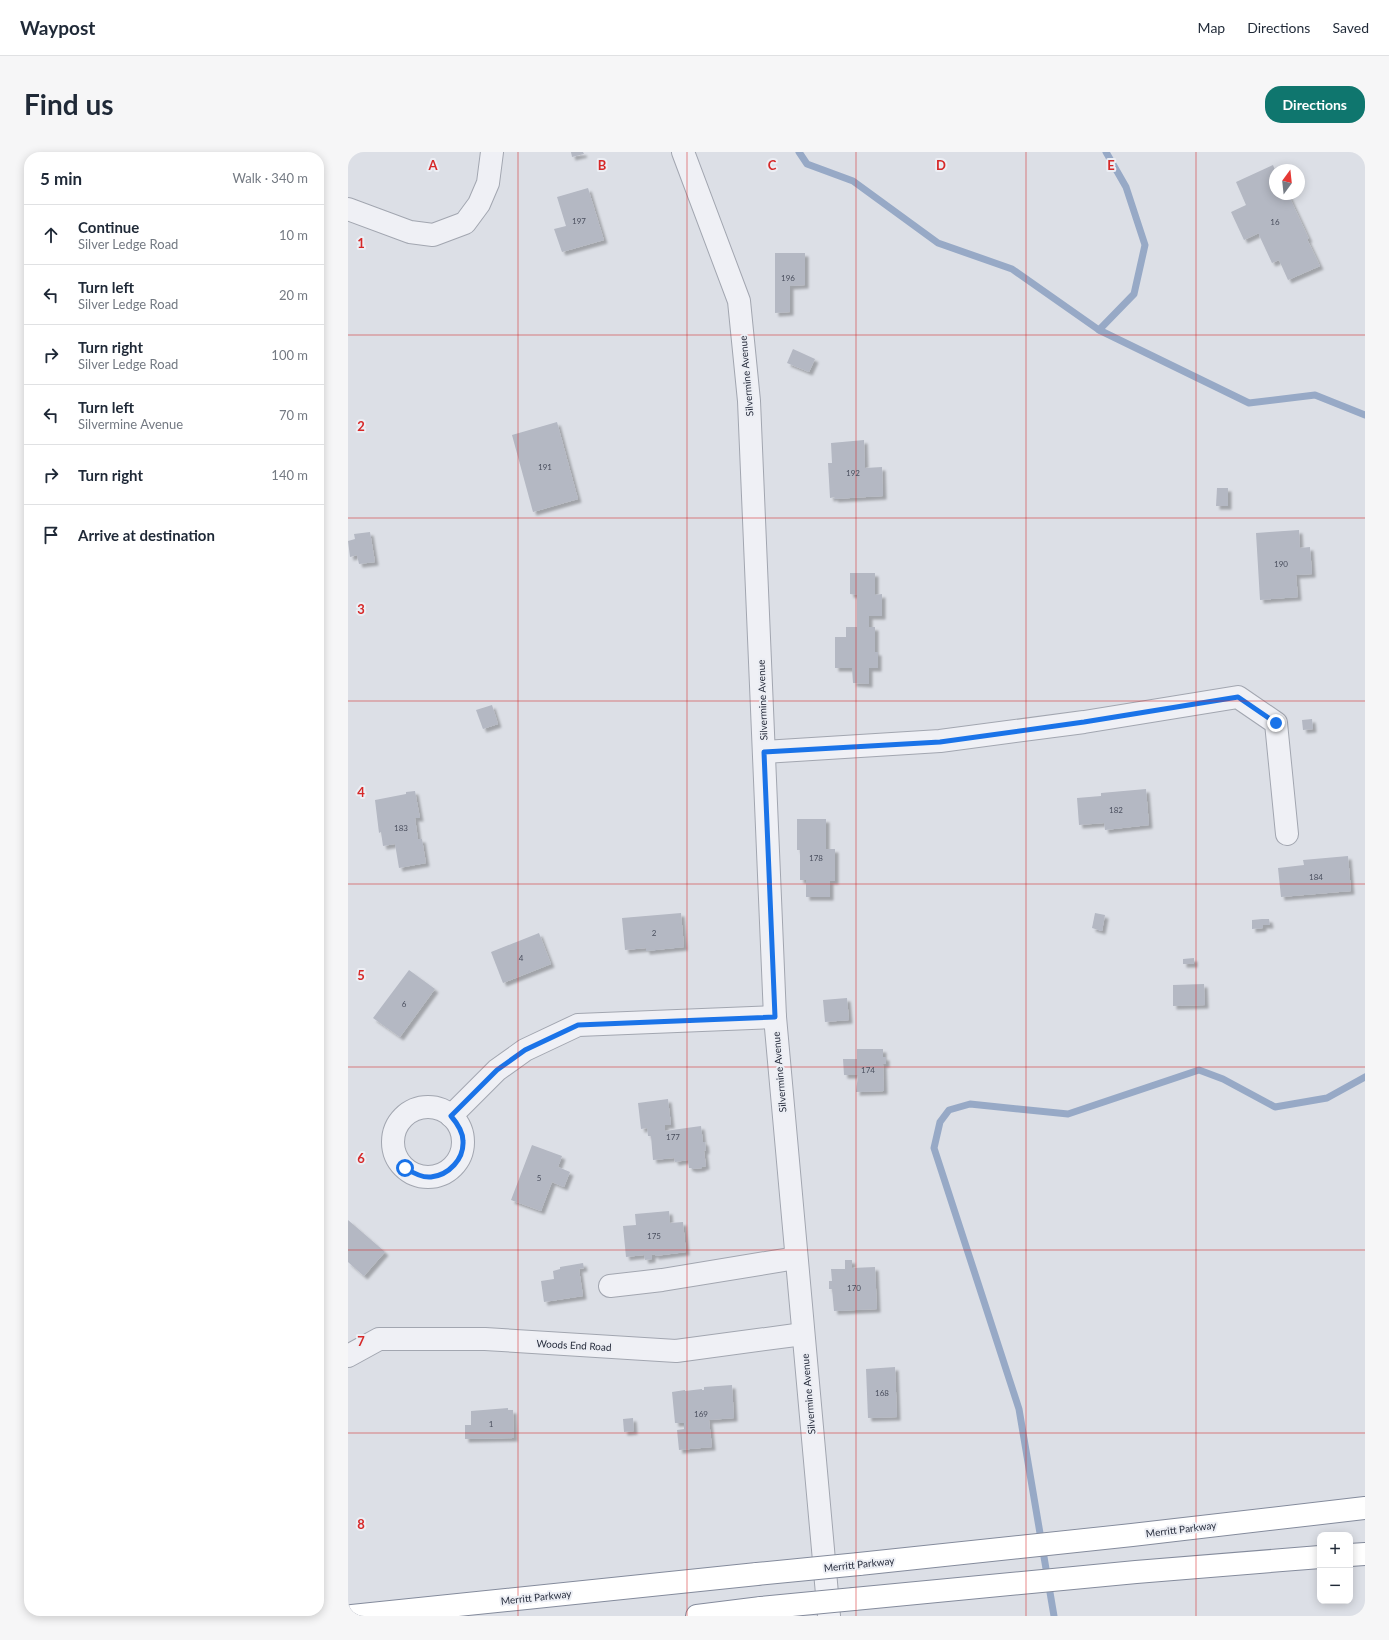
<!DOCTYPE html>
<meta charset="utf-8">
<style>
:root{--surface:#fff;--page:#f6f6f7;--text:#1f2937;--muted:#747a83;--line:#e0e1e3;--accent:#0f766e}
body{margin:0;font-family:Lato,sans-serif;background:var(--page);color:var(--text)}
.controls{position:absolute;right:12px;bottom:12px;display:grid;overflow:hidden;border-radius:8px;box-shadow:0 2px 10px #0003}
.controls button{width:36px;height:36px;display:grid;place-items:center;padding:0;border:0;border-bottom:1px solid var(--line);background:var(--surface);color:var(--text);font:20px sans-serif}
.compass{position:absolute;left:921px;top:12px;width:36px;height:36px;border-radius:50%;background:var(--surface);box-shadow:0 2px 10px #0003;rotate:15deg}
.stop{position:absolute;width:12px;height:12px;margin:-9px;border:3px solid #1a73e8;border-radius:50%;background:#fff}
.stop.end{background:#1a73e8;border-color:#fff;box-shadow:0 1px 4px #0008}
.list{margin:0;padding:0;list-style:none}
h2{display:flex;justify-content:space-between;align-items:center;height:52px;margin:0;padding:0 16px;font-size:17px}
h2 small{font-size:13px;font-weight:400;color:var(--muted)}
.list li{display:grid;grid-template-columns:26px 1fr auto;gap:12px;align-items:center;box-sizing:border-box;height:60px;padding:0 16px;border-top:1px solid var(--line)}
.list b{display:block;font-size:15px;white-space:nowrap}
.list p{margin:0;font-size:13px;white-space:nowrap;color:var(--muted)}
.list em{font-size:13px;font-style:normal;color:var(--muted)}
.icon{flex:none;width:22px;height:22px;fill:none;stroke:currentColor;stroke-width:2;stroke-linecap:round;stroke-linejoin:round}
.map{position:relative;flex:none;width:1017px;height:1464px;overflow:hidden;border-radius:16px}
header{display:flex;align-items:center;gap:24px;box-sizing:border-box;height:56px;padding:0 20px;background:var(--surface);border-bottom:1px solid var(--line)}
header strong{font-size:19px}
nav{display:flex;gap:22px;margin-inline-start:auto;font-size:14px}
.intro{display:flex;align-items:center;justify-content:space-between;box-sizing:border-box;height:96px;padding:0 24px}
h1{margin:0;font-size:28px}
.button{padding:10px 18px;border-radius:16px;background:var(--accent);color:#fff;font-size:14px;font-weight:700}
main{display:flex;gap:24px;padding:0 24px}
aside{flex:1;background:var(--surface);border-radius:16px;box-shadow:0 2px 10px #0003}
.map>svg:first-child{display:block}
</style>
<header>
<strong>Waypost</strong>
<nav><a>Map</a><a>Directions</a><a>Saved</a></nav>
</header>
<div class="intro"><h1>Find us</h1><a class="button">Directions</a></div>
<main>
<aside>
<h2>5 min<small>Walk · 340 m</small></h2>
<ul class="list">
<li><svg class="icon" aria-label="ahead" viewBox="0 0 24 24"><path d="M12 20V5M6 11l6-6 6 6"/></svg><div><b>Continue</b><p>Silver Ledge Road</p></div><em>10 m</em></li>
<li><svg class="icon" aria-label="left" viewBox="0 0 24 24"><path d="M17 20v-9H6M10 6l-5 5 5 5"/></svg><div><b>Turn left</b><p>Silver Ledge Road</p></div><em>20 m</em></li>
<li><svg class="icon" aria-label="right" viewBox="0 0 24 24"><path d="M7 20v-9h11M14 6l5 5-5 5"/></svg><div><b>Turn right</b><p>Silver Ledge Road</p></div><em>100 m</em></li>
<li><svg class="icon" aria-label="left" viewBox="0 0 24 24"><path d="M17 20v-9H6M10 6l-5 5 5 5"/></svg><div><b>Turn left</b><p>Silvermine Avenue</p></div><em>70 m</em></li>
<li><svg class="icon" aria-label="right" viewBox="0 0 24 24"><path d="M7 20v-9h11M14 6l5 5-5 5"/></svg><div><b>Turn right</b></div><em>140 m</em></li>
<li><svg class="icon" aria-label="arrive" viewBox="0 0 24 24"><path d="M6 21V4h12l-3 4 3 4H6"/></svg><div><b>Arrive at destination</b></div></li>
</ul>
</aside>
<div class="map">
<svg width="1017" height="1464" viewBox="0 0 1017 1464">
<defs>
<filter id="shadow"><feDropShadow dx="3.5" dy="3.5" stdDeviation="1" flood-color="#0004"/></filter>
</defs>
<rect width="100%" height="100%" fill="#dcdfe6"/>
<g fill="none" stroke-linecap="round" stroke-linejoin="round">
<g stroke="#97a9c6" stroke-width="7">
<path d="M451,0L459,12L505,29L590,91L664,117L751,178"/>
<path d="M758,0L778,35L797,93L786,142L751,178L901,251L967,243L1017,263"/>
<path d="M706,1464L671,1257L586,996L592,970L601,958L622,952L720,962L851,918L875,927L927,955L979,946L1017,925"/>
</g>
</g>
<g fill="#b4b8c3" filter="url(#shadow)">
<path d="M223,0H235L236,2L224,5Z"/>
<path d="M925,13L927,18V42H940L961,87H959L972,114L940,128L931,108L924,111L911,83V81L896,88L883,60L898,53L888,30Z"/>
<path d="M240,36L256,88L214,100L206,77L218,74L209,45Z"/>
<path d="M427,101H457V133L442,134V160L427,161Z"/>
<path d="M445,197L467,207L461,220L439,211Z"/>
<path d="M209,270L230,347L185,360L164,283Z"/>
<path d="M516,288L517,316L534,315L535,344L486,347L487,345L482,346L480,311H484L483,291Z"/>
<path d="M869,336H880V354H868Z"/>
<path d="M951,378L952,396L962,395L964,422L948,423L950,445L912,448L908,381Z"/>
<path d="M22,380L27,410L11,412L9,403L2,405L0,389L7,387L6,382Z"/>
<path d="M502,421H527V443L534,442V464H521V475H527V500H530V516H521V532L505,531L504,516H487V485H498V475H509V443L502,442Z"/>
<path d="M144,553L150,572L135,577L128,558Z"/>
<path d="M964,567L965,577L955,578L954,568Z"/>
<path d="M798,637L801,673L757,678L756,671L731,673L729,646L753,644V641Z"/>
<path d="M67,639L72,666H67L70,687H74L78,711L51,716L47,692L35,694L33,680L31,681L27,648L58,642V640Z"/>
<path d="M449,667H478V697H487V729H482V745H458V728H452V698H449Z"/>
<path d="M1000,704L1003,739L933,745L930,716L956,713L955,708Z"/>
<path d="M333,761L336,795L298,799V796L277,798L274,766Z"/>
<path d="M747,761L757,763L754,779L744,776Z"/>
<path d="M914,767H921L922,773H915V776L904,777V768Z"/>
<path d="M191,781L203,812L155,831L143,800Z"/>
<path d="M846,806V812H835V807Z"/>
<path d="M61,818L87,837L52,885L25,866Z"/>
<path d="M856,832L857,853L825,854V833Z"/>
<path d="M499,846L501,868L477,870L475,848Z"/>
<path d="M509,897H535V905H538V912H535L536,939L508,940L510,923H496L495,907H509Z"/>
<path d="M320,947L323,973H317V979L353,974L355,990H357L358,998L356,999L358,1014L354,1015V1016L344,1017V1016H341L340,1008L327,1010L326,1006L305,1008L303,984H300L299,976L293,977L290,951Z"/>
<path d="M184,993L214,1004L210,1015L222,1020L216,1035L204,1030L193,1059L163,1048Z"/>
<path d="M321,1059L322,1071L335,1070L338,1100L307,1104V1102L304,1103V1107L297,1108L296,1103L278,1105L275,1074L288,1073L287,1062Z"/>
<path d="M0,1068L37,1100L16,1124L0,1110Z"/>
<path d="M497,1108H504V1116L527,1115L529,1157L486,1159L484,1137H481V1129H484L483,1117H497Z"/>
<path d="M235,1111L236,1116L231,1117L235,1144L196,1150L193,1129L206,1127L205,1119L212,1117V1115Z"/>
<path d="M547,1215L549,1265L520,1266L518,1217Z"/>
<path d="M384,1233L386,1266L361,1268L364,1295L331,1298L329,1278L336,1277V1271H327L324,1240L337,1238V1239L354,1237V1238H356V1235Z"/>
<path d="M160,1256V1258H165L166,1286L117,1287V1273H123V1259Z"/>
<path d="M285,1266L286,1279L276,1280L275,1267Z"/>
</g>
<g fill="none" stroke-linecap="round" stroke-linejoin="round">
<g stroke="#a2a6b0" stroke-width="24">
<g id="minor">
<path d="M335,0L391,149L401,249L427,865L481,1464"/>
<path d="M0,57L62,80L85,83L117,71L131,52L140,31L144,0"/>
<path d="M416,600L592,589L736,570L890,545L928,571L939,682"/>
<circle cx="80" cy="990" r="35"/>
<path d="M103,964L149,918L177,898L230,873L427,865"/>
<path d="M262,1134L314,1128L448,1106"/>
<path d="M0,1204L31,1187H137L328,1199L455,1182"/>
</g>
</g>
<g stroke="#848b9c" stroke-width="24">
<g id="highway">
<path d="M1002,1403L1017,1402"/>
<path d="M511,1412L784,1383L1017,1356"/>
<path d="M506,1447L788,1420L972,1405"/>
<path d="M4,1464L409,1422"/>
<path d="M349,1464L413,1456"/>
</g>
</g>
<use href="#minor" stroke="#eff0f5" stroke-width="22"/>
<use href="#highway" stroke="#fff" stroke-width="22"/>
<g stroke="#848b9c" stroke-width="24" stroke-linecap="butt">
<g id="highway-bridge">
<path d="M409,1422L511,1412"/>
<path d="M413,1456L506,1447"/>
</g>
</g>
<use href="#highway-bridge" stroke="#fff" stroke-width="22"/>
</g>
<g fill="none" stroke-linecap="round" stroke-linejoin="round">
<path stroke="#1a73e8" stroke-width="5" d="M57,1016C65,1021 74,1026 83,1025C101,1023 116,1007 115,989C115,979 109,971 103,964L149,918L177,898L230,873L427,865L416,600L592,590L736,570L890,545L928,571"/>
</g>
<path fill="none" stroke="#d62828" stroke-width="1" stroke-opacity="0.55" d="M170,0V1464M339,0V1464M508,0V1464M678,0V1464M848,0V1464M0,183H1017M0,366H1017M0,549H1017M0,732H1017M0,915H1017M0,1098H1017M0,1281H1017"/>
<g text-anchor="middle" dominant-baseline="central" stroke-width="4" stroke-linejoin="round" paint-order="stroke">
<g font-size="8" fill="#4a4f5e">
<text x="231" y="69">197</text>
<text x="927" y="70">16</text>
<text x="440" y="126">196</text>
<text x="197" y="315">191</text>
<text x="505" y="321">192</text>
<text x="933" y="412">190</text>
<text x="768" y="658">182</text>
<text x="53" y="676">183</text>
<text x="468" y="706">178</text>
<text x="968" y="725">184</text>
<text x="306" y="781">2</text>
<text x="173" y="806">4</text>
<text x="56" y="852">6</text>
<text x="520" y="918">174</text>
<text x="325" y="985">177</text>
<text x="191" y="1026">5</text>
<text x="306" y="1084">175</text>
<text x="506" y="1136">170</text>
<text x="534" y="1241">168</text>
<text x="353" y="1262">169</text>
<text x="143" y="1272">1</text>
</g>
<g font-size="10" fill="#262c3c" stroke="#eceef4">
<text transform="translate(398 224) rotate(-95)">Silvermine Avenue</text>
<text transform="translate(414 548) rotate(-92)">Silvermine Avenue</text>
<text transform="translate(431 920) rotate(-95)">Silvermine Avenue</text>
<text transform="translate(226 1193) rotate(3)">Woods End Road</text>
<text transform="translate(460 1242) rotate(-95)">Silvermine Avenue</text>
<text transform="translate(833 1377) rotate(-7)">Merritt Parkway</text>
<text transform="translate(511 1412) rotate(-6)">Merritt Parkway</text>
<text transform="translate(188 1445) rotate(-6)">Merritt Parkway</text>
</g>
</g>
<g font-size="13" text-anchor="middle" font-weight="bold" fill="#d62828" stroke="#eceef4" stroke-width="4" stroke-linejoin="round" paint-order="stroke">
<text x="85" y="18">A</text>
<text x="254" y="18">B</text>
<text x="424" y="18">C</text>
<text x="593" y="18">D</text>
<text x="763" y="18">E</text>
<text x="13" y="96">1</text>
<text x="13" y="279">2</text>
<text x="13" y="462">3</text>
<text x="13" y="645">4</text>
<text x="13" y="828">5</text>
<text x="13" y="1011">6</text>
<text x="13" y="1194">7</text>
<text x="13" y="1377">8</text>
</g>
</svg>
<div class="controls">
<button>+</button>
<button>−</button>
</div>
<svg class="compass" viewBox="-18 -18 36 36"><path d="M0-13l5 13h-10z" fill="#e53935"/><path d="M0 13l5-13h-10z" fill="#747a83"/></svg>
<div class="stop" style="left:57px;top:1016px"></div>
<div class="stop end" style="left:928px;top:571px"></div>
</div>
</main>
